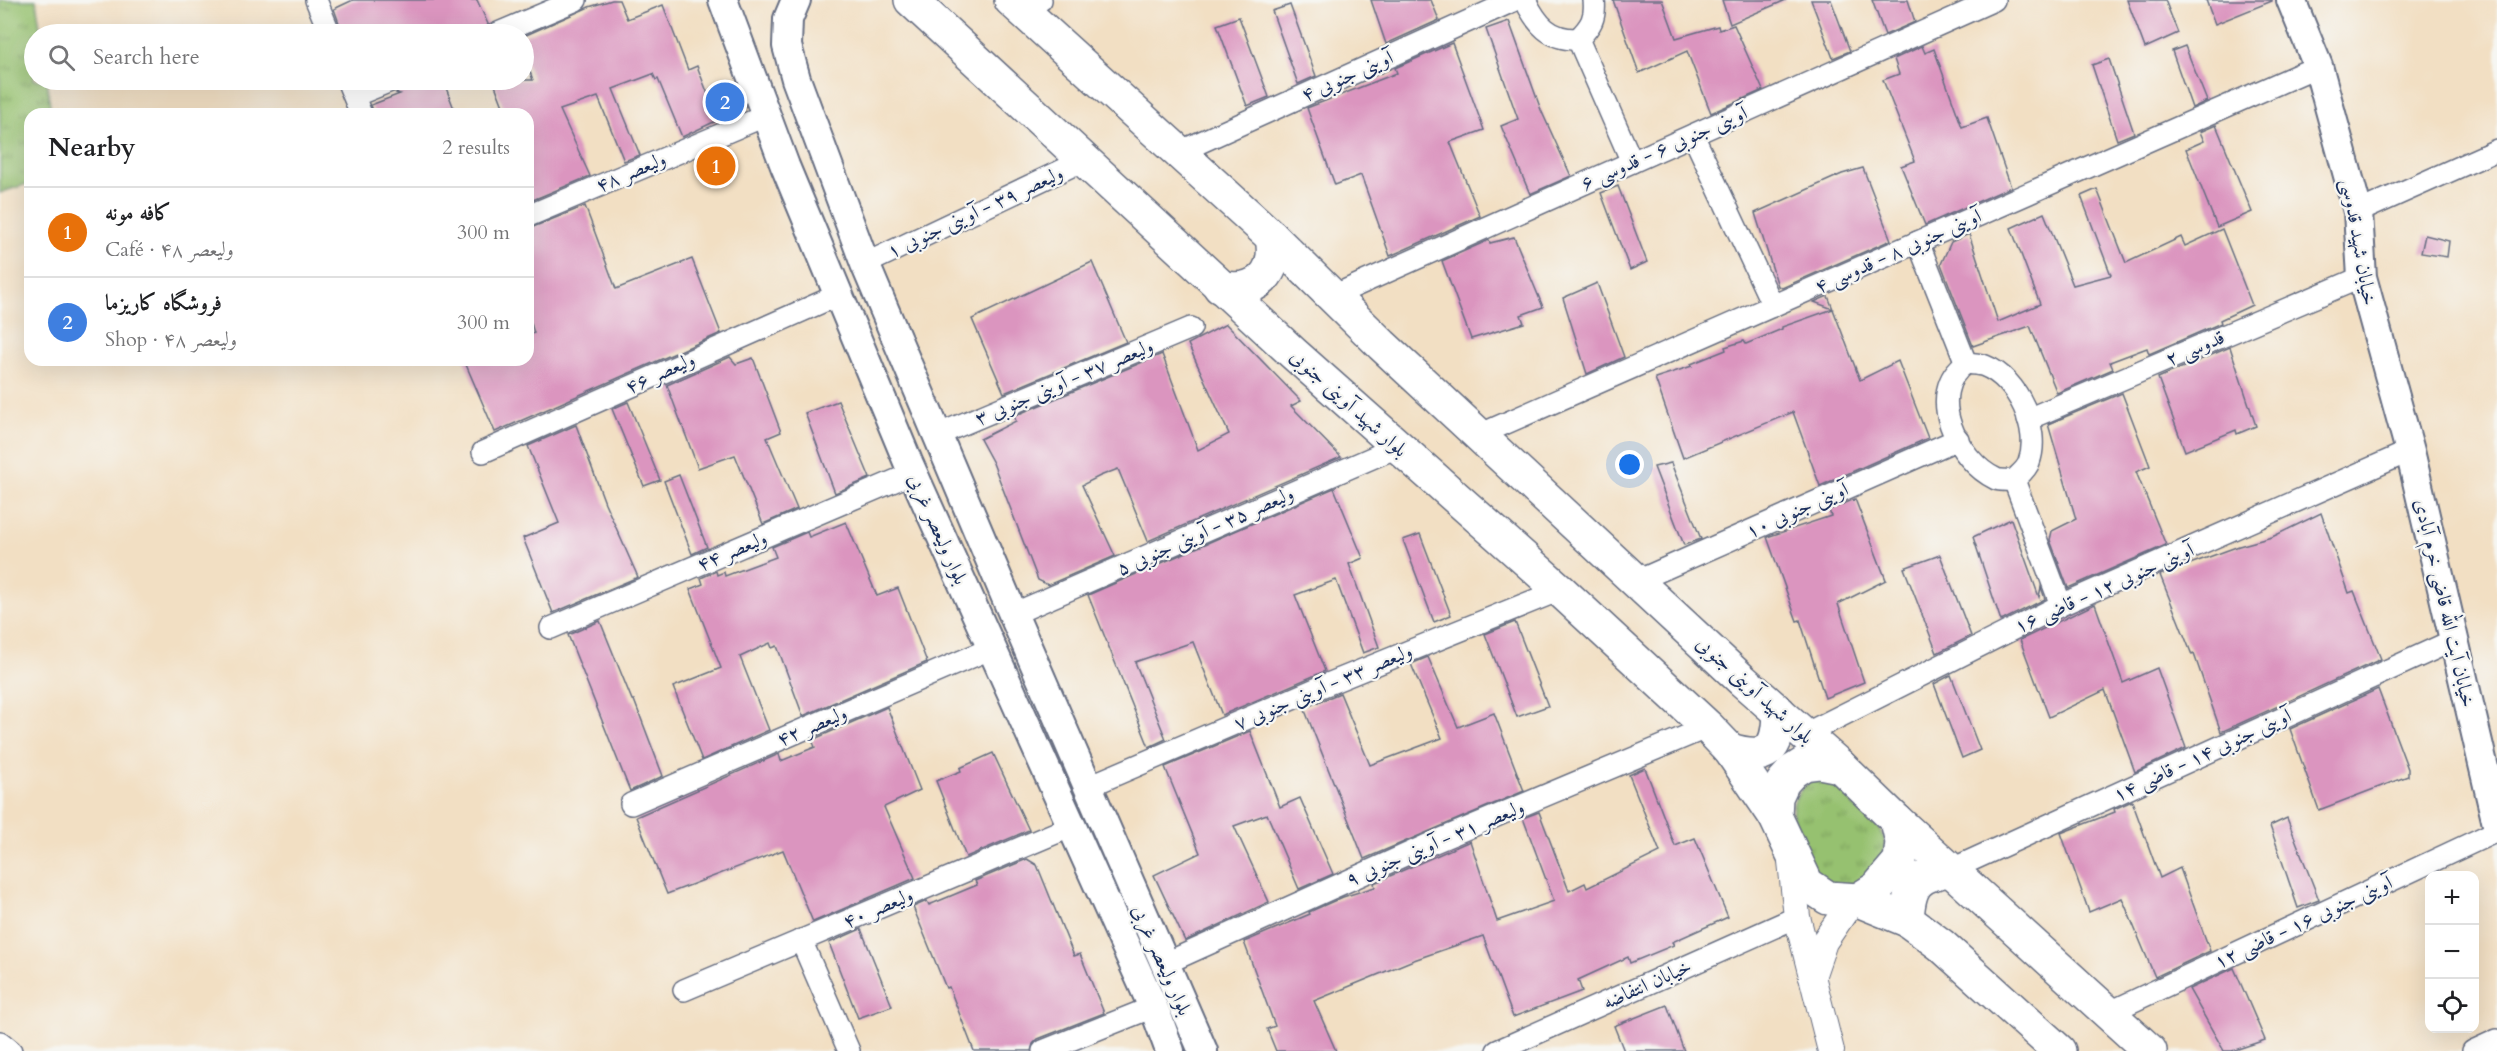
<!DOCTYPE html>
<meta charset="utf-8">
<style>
:root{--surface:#fff;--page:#f6f6f6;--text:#202124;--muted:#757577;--line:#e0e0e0;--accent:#db2777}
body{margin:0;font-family:Cardo,Amiri,serif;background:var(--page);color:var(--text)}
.controls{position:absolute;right:18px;bottom:18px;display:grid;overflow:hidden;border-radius:12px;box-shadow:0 6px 24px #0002}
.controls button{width:54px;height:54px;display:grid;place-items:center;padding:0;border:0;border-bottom:2px solid var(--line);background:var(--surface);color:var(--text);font:30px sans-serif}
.you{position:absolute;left:1630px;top:465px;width:21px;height:21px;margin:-15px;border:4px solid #fff;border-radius:50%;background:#1a73e8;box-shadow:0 0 0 9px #1a73e833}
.badge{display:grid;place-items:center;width:39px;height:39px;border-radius:50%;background:var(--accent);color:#fff;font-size:20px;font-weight:700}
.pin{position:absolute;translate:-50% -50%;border:3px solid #fff;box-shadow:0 2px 6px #0006}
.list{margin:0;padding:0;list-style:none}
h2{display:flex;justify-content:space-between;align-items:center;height:78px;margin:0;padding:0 24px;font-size:26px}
h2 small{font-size:20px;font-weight:400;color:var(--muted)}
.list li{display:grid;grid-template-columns:39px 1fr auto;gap:18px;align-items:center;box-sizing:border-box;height:90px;padding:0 24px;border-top:2px solid var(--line)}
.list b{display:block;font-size:22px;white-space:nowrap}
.list p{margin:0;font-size:20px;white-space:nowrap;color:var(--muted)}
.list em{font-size:20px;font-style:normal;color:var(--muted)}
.icon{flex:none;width:33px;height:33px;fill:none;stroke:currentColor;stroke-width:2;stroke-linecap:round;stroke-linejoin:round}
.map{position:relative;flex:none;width:2497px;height:1051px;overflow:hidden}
.search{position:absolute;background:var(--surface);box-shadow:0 6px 24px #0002;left:24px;top:24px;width:510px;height:66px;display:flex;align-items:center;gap:15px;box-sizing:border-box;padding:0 21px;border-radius:33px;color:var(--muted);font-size:22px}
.panel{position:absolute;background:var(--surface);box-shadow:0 6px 24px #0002;left:24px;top:108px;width:510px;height:258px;border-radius:18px}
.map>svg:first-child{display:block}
</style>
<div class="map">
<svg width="2497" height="1051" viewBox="0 0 2497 1051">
<defs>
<pattern id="grass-tufts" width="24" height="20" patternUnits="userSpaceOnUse" patternTransform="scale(1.5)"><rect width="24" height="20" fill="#96c16f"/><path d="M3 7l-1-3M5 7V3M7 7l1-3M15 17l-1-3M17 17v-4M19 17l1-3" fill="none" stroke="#7a9d5e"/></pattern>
</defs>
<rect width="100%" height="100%" fill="#f6f6f2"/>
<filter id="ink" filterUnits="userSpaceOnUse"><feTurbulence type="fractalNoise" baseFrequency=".0167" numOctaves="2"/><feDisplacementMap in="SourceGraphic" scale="12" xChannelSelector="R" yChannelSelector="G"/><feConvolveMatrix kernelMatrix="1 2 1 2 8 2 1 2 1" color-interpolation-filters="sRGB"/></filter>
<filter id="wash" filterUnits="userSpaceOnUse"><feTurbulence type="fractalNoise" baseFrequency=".008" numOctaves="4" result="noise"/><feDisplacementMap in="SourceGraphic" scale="24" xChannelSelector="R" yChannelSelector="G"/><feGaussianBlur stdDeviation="1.35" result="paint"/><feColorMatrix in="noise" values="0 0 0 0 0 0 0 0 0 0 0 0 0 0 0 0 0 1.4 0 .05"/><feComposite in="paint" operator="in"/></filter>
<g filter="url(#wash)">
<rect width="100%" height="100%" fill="#f2dfc3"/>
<g fill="url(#grass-tufts)" stroke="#587866" stroke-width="1.5">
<path d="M0,0H36L41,34H34V80H47L51,114H30V183L0,193Z"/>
<path d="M1818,776C1834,781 1843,790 1856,801C1877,821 1898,844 1877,872C1871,880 1854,886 1845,891L1814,874C1799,836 1772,802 1818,776Z"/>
</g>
<g id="blocks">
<g fill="#db95bf">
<path d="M353,0H477L488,24L484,34H343L334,9Z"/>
<path d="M612,0H619L627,19L663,5L688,70L697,66L718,120L682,137L658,79L656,80L653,74L613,89L640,155L624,161L598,97L560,110L590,176L528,202V114H506L493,80H533L524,56V36L589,7Z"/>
<path d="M1371,0H1431L1439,20L1386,44Z"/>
<path d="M1613,0H1662L1676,38L1718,26L1719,30L1734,25L1763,90L1711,113L1687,51L1639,73Z"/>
<path d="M1722,0H1786L1730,24Z"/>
<path d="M1811,0H1831L1850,51L1833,58Z"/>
<path d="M1872,0H1908L1915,22L1885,35Z"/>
<path d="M2127,0H2165L2178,33L2145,48Z"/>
<path d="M2206,0H2272V1L2215,24Z"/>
<path d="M1290,5L1316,76L1298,84L1272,11Z"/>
<path d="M1239,17L1269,97L1247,106L1217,25Z"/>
<path d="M1509,21L1541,110L1571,176L1530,194L1501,126L1518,119L1486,29Z"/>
<path d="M1452,43L1484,130L1450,142L1480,216L1390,256L1361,175L1335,185L1307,108L1397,73L1395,68Z"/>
<path d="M1922,46L1925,53L1934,49L1962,127L1987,118L2011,187L1925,225L1901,166L1915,161L1883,80L1899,74L1894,59Z"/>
<path d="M2185,46L2207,101L2192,108L2172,51Z"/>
<path d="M2109,59L2134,133L2117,140L2092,65Z"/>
<path d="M405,80H443L456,114H374L371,105L400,94L396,93L403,87Z"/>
<path d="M2216,125L2252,212L2217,227L2186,149L2204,141L2200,132Z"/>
<path d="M1863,168L1891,240L1782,288L1778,286L1755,213L1842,174Z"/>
<path d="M1618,186L1647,262L1630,270L1601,193Z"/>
<path d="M2097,189L2126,263L2181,237L2185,246L2222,229L2252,305L2220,320L2221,323L2149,354L2147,348L2110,362L2113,369L2057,393L2030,326L1973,346L1941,264L1951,242L1969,234L1998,322L2040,304L2011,228L2044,213L2073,285L2111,275L2081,196Z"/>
<path d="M585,206L616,289L692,259L721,333L495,432L464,360H528V336L534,333L528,313V229Z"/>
<path d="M2425,235L2449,241L2447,257L2421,253Z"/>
<path d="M1514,237L1543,307L1521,315L1524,323L1471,339L1442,261L1489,240L1490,243Z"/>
<path d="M1092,262L1126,342L1004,393L972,319Z"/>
<path d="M1597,283L1624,357L1587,374L1563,298Z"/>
<path d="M1828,296L1860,380L1898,361L1928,438L1820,486L1793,412L1683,458L1655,378L1692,366L1691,364L1726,350L1725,347L1744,341L1746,344L1782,329V327L1833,309L1814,302Z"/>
<path d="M1226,324L1301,401L1291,406L1341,457L1148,541L1118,469L1100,476L1082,485L1115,556L1048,585L1038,580L993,463L980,439L1016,421L1014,416L1162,354L1198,450L1229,434L1188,344Z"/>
<path d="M2230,347L2256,426L2237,434L2236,430L2185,451L2158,378Z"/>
<path d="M730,357L736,364L753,358L781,432L767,438L797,509L763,524L735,455L698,468L667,385Z"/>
<path d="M2122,393L2150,466L2136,472L2166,545L2068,588L2050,540L2052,531L2076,519L2048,424Z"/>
<path d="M838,401L870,478L835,493L805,413Z"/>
<path d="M628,402L660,480L644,486L612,409Z"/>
<path d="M576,425L605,503L638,577L553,613L523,538L559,523L528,446Z"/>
<path d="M1671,463L1701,539L1684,545L1654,467Z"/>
<path d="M679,475L707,547L692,554L664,481Z"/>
<path d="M1334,488L1363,558L1349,564L1379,647L1363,653L1336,580L1295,595L1325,671L1222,715L1193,642L1135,662L1166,739L1149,747L1088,595Z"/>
<path d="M1855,499L1886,580L1838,604L1864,682L1825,698L1800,620L1797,621L1767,537L1831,516L1829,510Z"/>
<path d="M2321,513L2349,593L2354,591L2381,659L2221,732L2194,654L2192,655L2160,575L2239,546L2272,537Z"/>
<path d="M2011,519L2039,597L2041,587L2045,599L2001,621L1973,537Z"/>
<path d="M846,522L877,596L898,588L927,662L803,716L777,646L772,648L770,643L740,657L769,730L702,760L673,687L721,668L690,589L703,584L701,578L716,571L717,575L724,572L725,576L776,557L772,547L807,532L809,537Z"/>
<path d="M1420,534L1451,615L1434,622L1403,540Z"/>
<path d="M1940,555L1971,636L1937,653L1904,568Z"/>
<path d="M2095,604L2123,683L2157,668L2186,748L2135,772L2105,690L2049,717L2020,640Z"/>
<path d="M600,621L632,700H634L663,776L630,791L568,635Z"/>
<path d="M1515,622L1548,706L1517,717L1485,634Z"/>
<path d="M1428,657L1458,727L1494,713L1524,791L1364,859L1304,708L1340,693L1370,765L1442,738L1411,664Z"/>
<path d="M1951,675L1980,750L1962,758L1934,684Z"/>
<path d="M2378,689L2408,769V776L2319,810L2290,729Z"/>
<path d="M887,707L920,790L884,807L915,878L813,922L783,850L667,894L636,817L779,754L781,761L815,747L812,740Z"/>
<path d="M1250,731L1280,807L1300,798L1333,874L1299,889L1267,814L1234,826L1269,902L1185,941L1154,875L1200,853L1165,767Z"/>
<path d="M993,753L1029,830L966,857L936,781L961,771L960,768Z"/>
<path d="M1645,768L1675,846L1695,838L1728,917L1672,942L1674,945L1630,963L1628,957L1578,980L1582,991L1513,1017L1483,936L1411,961L1314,1001L1336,1051H1276L1267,1029L1275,1026L1244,942L1310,914L1309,912L1343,897L1375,887L1374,883L1470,841L1497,921L1554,901L1523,818L1539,812L1569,891L1585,883L1587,888L1660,852L1629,775Z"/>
<path d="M2132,801L2160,878L2180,868L2210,951L2155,977L2122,898L2089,912L2061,833L2115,812L2114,809Z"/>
<path d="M2287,818L2319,900L2298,908L2270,826Z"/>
<path d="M1027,859L1037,865L1074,956L1080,954L1104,1013L1038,1039L1033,1044L1031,1051H974L949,987L946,988L913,907L927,901L929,905L977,885L975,881Z"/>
<path d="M861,929L892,1006L858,1018L829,943Z"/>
<path d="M2234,968L2265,1040L2232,1051H2224L2189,989Z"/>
<path d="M1667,1005L1684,1051H1624L1614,1026Z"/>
</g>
</g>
</g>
<g filter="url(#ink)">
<use href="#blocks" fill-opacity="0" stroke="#666d81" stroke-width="1.5"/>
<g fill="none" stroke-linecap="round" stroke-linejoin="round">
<g stroke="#666d81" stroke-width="24">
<g id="minor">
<path d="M316,0L330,34"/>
<path d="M1525,0C1537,24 1549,40 1578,39C1591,26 1596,18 1594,0"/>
<path d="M1021,9L1041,0"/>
<path d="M496,34L576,0"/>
<path d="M1578,39L1632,162"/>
<path d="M347,80L361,114"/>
<path d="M354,96L393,80"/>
<path d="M1693,135L1773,306"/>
<path d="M1179,152L1515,0"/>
<path d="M2358,212L2497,150"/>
<path d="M528,216L767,115"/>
<path d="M1918,242L1966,363"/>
<path d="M865,264L1084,160"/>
<path d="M1333,296L1994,0"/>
<path d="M1966,363C1972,364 1980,364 1985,366C2018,379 2041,430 2029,462C2027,469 2019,475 2014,480C2008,480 2001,481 1996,479C1957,461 1924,392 1966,363Z"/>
<path d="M2028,419L2362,277"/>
<path d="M937,435L1191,328"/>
<path d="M1479,435L2318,66"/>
<path d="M483,452L838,295"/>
<path d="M2014,480L2061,605"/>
<path d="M1637,581L1958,439"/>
<path d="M1013,614L1397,447"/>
<path d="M551,628L913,473"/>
<path d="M1803,735L2061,605L2410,451"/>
<path d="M1087,787L1318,688L1560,590"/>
<path d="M631,804L992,648"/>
<path d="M1950,870L2454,640"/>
<path d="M801,940L849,1051"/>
<path d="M1164,964L1425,846L1708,727"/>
<path d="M684,990L1072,826"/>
<path d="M2108,1013L2497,831"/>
<path d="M0,1042L11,1051"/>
<path d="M1043,1051L1153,1007"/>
<path d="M1497,1051L1797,917"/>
<path d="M2473,1051L2497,1040"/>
</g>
</g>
<g stroke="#666d81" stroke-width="28">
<g id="tertiary">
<path d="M1791,861L1797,917L1831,1051"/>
<path d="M1812,977L1824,942L1852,901"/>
</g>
</g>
<g stroke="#666d81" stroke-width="32">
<g id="secondary">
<path d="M723,0L785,166L908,462L1157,1016L1170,1051"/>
<path d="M796,0L788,19L787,46L796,79L865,264L1013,614L1203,1051"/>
<path d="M2291,0L2318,66L2358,212L2362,277L2410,451L2497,824"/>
</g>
</g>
<g stroke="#666d81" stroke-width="36">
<g id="primary">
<path d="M911,0L1293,353L1560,590L1708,727L1730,750L1775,816"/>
<path d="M1011,0L1272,237L1382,345L1742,680L1840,766"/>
<path d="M1220,287C1256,295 1279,274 1272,237"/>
<path d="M1730,750C1768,761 1778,751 1779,712"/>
<path d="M1820,762L1840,766L1897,821L1902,842L1900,861L1877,888L1858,900L1828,898L1807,884L1775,816L1776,797L1783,782L1793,771L1804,764Z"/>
<path d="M1897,821L2150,1051"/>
<path d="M1858,900L1907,920L1941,945L2059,1051"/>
<path d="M1907,920C1909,885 1916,875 1950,870"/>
</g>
</g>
<use href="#minor" stroke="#fff" stroke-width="21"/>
<use href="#tertiary" stroke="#fff" stroke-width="26"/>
<use href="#secondary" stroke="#fff" stroke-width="28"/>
<use href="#primary" stroke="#fff" stroke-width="33"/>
</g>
</g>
<g text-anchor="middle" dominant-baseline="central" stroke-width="4.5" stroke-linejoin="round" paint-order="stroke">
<g font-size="20" fill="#1b2f5e" stroke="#f6f6f2">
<text transform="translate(1347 76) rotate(-24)">آوینی جنوبی ۴</text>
<text transform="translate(1664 148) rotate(-24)">آوینی جنوبی ۶ - قدوسی ۶</text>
<text transform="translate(631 172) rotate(-23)">ولیعصر ۴۸</text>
<text transform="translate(975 212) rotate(-25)">ولیعصر ۳۹ - آوینی جنوبی ۱</text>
<text transform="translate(2359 242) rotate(80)">خیابان شهید قدوسی</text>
<text transform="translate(1898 251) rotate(-24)">آوینی جنوبی ۸ - قدوسی ۴</text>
<text transform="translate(2195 348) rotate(-23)">قدوسی ۲</text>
<text transform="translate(660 373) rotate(-24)">ولیعصر ۴۶</text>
<text transform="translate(1064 382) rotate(-23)">ولیعصر ۳۷ - آوینی جنوبی ۳</text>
<text transform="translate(1349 403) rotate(42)">بلوار شهید آوینی جنوبی</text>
<text transform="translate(1797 510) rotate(-24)">آوینی جنوبی ۱۰</text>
<text transform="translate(938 529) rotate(66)">بلوار ولیعصر غربی</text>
<text transform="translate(1205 531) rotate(-24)">ولیعصر ۳۵ - آوینی جنوبی ۵</text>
<text transform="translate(732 551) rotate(-23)">ولیعصر ۴۴</text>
<text transform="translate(2104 588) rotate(-24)">آوینی جنوبی ۱۲ - قاضی ۱۶</text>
<text transform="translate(2445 603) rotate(77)">خیابان آیت الله قاضی خرم آبادی</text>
<text transform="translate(1323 687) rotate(-23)">ولیعصر ۳۳ - آوینی جنوبی ۷</text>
<text transform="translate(1755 690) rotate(42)">بلوار شهید آوینی جنوبی</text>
<text transform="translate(812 726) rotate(-23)">ولیعصر ۴۲</text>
<text transform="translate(2202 755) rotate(-25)">آوینی جنوبی ۱۴ - قاضی ۱۴</text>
<text transform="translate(1435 843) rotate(-23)">ولیعصر ۳۱ - آوینی جنوبی ۹</text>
<text transform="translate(878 908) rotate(-23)">ولیعصر ۴۰</text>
<text transform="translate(2303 922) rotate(-25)">آوینی جنوبی ۱۶ - قاضی ۱۲</text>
<text transform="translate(1162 960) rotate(66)">بلوار ولیعصر غربی</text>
<text transform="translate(1647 984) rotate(-24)">خیابان انتفاضه</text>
</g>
</g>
</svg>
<div class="controls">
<button>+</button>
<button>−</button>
<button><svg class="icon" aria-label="locate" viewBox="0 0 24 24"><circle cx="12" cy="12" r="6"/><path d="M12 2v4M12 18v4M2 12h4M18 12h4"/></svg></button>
</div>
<div class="you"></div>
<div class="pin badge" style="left:716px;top:166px;background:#e8710a">1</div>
<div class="pin badge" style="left:725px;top:102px;background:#3f7fe0">2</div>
<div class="search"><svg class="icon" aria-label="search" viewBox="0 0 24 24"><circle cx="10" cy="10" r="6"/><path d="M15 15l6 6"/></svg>Search here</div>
<section class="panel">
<h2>Nearby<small>2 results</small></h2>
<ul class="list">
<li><span class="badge" style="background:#e8710a">1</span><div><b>کافه مونه</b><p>Café · ولیعصر ۴۸</p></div><em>300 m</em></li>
<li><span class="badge" style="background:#3f7fe0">2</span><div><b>فروشگاه کاریزما</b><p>Shop · ولیعصر ۴۸</p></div><em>300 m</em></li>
</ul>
</section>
</div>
